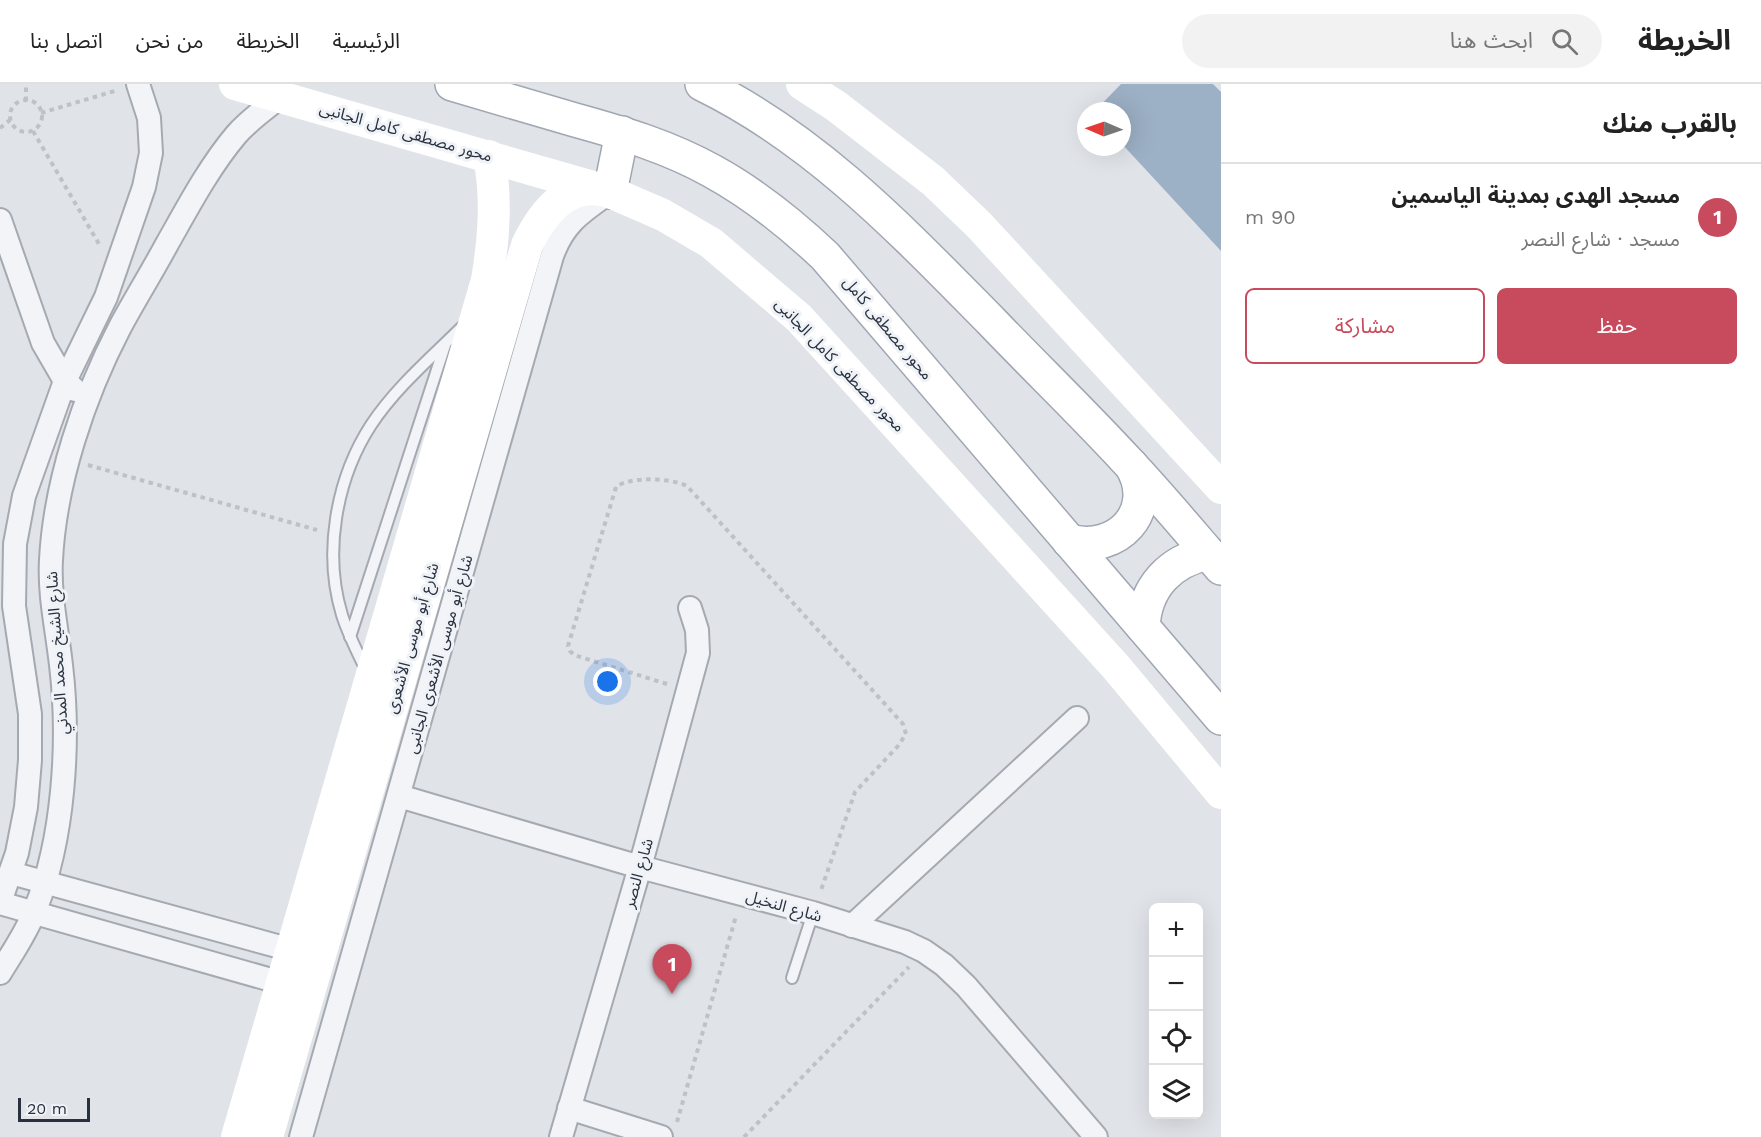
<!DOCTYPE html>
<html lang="ar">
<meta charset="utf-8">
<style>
:root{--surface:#fff;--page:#f2f2f2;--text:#222;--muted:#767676;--line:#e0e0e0;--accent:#c74b5d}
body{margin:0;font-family:"Work Sans","Noto Sans Arabic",sans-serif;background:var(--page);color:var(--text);direction:rtl}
.controls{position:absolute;right:18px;bottom:18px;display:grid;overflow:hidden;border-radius:9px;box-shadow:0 6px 24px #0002}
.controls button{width:54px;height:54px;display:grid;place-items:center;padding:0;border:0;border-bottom:2px solid var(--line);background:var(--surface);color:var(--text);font:30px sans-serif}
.compass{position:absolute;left:1077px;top:18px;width:54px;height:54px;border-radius:50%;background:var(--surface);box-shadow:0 6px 24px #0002;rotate:272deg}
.scale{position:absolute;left:18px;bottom:15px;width:72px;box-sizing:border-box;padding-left:6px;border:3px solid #29313f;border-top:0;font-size:16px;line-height:21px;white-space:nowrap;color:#29313f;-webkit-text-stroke:4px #eff2f6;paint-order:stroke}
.you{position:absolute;left:608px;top:598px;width:21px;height:21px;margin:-15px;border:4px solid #fff;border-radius:50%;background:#1a73e8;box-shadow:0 0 0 9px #1a73e833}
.badge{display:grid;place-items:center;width:39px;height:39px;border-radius:50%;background:var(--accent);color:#fff;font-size:20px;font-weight:700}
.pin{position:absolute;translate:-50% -50px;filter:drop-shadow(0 2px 3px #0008)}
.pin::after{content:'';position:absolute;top:32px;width:21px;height:18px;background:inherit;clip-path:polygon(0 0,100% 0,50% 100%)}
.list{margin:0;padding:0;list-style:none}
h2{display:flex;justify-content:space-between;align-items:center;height:78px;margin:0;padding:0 24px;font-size:26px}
h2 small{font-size:20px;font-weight:400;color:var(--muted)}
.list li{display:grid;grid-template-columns:39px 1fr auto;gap:18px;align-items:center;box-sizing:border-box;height:108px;padding:0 24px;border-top:2px solid var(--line)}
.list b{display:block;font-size:22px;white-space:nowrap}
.list p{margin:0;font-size:20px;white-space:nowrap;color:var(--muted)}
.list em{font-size:20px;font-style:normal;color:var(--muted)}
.actions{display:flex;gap:12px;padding:18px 24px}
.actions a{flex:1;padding:14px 0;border:2px solid var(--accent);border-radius:9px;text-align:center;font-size:21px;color:var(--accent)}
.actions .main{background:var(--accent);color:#fff}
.icon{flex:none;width:33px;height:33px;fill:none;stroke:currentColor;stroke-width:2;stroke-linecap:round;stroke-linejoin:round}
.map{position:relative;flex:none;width:1221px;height:1053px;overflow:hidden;direction:ltr}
header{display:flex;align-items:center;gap:36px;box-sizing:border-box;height:84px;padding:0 30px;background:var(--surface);border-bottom:2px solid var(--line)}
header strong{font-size:28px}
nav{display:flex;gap:33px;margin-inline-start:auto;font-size:21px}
.search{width:420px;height:54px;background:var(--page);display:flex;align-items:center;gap:15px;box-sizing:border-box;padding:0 21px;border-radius:33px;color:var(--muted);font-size:22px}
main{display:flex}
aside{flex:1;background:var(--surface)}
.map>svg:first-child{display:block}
</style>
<header>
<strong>الخريطة</strong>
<div class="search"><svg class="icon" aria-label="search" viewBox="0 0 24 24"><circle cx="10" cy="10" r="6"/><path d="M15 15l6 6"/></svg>ابحث هنا</div>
<nav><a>الرئيسية</a><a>الخريطة</a><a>من نحن</a><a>اتصل بنا</a></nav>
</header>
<main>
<aside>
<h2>بالقرب منك<small></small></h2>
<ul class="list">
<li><span class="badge">1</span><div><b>مسجد الهدى بمدينة الياسمين</b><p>مسجد · شارع النصر</p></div><em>90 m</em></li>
</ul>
<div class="actions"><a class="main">حفظ</a><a>مشاركة</a></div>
</aside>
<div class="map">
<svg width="1221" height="1053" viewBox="0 0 1221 1053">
<rect width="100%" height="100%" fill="#e0e3e8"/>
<path fill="#9db1c6" d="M1121,0H1213L1221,8V167L1122,60V27H1095Z"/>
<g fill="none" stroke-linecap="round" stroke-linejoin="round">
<g stroke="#a5aab2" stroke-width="14">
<g id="lane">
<path d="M350,553L445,261"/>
<path d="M366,586C357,568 348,550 342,531C323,469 336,395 371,341C396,303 433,272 465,240"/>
<path d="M792,894L813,829"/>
</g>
</g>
<g stroke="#a5aab2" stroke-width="26">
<g id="street">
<path d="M0,136L43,259L65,297L75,306"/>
<path d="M399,712L640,783L813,829L905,858L924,867L944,881L966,902L1096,1053"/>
<path d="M11,789L306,870"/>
<path d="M0,818L17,769L26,723L30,676V630L14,522L15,460L24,412L65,297L106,213L144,103L151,69L149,34L138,0"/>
<path d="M0,819L296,903"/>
<path d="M852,842L1077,634"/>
<path d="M0,889C12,869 27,848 35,826C64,755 70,657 61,581C57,545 49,511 51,476C55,398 84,312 120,243C135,215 152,188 167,160C188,123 209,83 236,51C249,36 265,25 280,13"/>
<path d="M569,1024L661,1053"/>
<path d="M301,1053L552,172C564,138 582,128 610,108"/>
<path d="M561,1053L640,783L698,569L697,546L690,524"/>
</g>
</g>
<g stroke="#a0a7b3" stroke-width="36">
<g id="primary">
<path d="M452,0C493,12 534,24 575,36C622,49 669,63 712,87C754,110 790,139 825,172L1221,634"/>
<path d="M702,0C817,56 904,149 992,238C1037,285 1084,330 1128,378C1160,412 1190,448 1221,484"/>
<path d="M610,108L622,49"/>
<path d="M1069,457C1117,470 1159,427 1131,381"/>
<path d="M1143,543C1145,503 1170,477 1208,469"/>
</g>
</g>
<g stroke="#bec1c7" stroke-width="4" stroke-dasharray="4.5 4.5" stroke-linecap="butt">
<circle cx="26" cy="32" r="16"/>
<path d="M26,17V0"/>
<path d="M41,29L118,6"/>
<path d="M0,44L10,36"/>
<path d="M33,47L99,160"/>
<path d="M88,381L317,446"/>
<path d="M667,600L574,571L570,567L568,562L616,403C630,392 671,394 687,402L903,640L906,650L898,662L855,708L820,809"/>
<path d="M677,1038L736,832"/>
<path d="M744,1053L909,883"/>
</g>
<use href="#lane" stroke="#f3f4f7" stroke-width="10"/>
<use href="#street" stroke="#f3f4f7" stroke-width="22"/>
<g stroke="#fff" stroke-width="32">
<path d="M235,0L610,108L663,131L711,159L799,234L1116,583L1221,709"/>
<path d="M802,0L836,22L933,97L979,141L1221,404"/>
<path d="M237,1053L487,196C494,154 497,114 489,72"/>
<path d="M267,1053L527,161C541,132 564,100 600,106"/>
</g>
<use href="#primary" stroke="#fff" stroke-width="33"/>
</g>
<g text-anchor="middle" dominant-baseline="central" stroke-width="6" stroke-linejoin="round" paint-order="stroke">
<g font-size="16" fill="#29313f" stroke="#eff2f6">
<text transform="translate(406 48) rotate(16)">محور مصطفى كامل الجانبى</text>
<text transform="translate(888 244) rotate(50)">محور مصطفى كامل</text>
<text transform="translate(840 281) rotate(46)">محور مصطفى كامل الجانبى</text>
<text transform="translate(412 554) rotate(-74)">شارع أبو موسى الأشعرى</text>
<text transform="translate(57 569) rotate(-94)">شارع الشيخ محمد المدني</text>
<text transform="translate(439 570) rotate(-74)">شارع أبو موسى الأشعرى الجانبى</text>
<text transform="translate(638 789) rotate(-74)">شارع النصر</text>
<text transform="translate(784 822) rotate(16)">شارع النخيل</text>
</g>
</g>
</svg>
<div class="controls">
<button>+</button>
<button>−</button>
<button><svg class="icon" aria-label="locate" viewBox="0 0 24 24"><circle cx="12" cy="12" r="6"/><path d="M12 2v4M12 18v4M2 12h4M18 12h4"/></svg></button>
<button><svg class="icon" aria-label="layers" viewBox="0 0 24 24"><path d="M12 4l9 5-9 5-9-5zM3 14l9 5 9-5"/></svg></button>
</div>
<svg class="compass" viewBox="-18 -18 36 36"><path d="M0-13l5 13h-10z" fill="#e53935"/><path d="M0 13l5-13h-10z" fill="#767676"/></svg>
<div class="scale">20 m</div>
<div class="you"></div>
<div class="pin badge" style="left:672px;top:910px">1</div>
</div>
</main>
